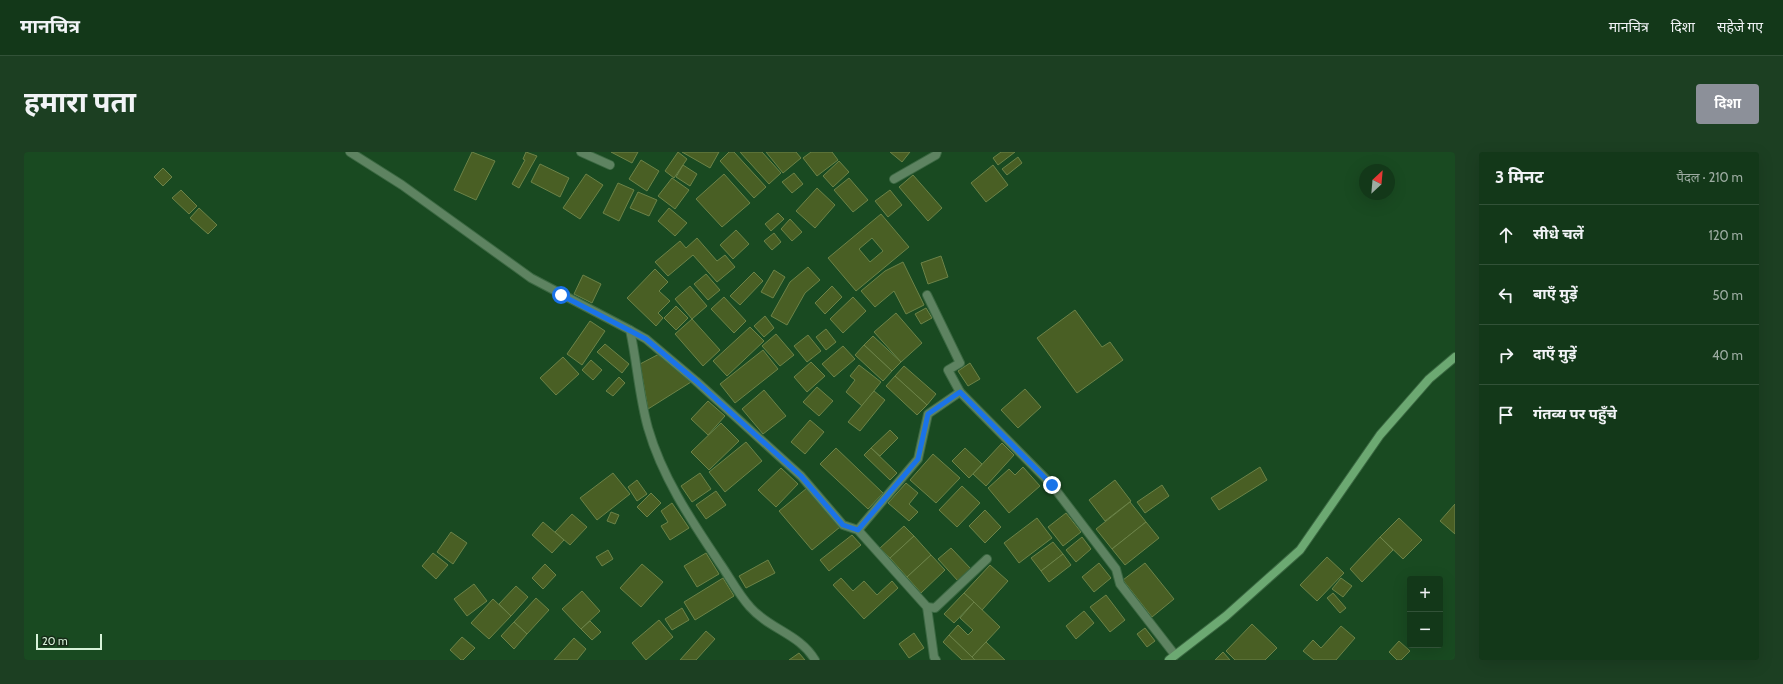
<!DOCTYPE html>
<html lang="hi">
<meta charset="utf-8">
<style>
:root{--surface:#133819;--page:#1c3f22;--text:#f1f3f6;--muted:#9daca2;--line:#325238;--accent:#8c9099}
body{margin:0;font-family:Cabin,"Noto Sans Devanagari",sans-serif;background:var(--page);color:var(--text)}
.controls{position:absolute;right:12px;bottom:12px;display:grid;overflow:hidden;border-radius:4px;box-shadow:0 4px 16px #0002}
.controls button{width:36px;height:36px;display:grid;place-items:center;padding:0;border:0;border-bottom:1px solid var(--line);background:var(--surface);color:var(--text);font:20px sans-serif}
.compass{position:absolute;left:1335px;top:12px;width:36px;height:36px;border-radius:50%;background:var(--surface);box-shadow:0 4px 16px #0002;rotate:26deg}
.scale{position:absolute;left:12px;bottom:10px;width:66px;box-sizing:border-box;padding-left:4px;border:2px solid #d7f2d9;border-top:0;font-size:11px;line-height:14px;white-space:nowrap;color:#d7f2d9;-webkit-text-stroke:3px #162b18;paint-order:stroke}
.stop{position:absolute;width:12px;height:12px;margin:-9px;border:3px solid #1a73e8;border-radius:50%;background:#fff}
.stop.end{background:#1a73e8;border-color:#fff;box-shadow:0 1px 4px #0008}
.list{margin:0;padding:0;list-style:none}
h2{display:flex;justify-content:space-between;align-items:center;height:52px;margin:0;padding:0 16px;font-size:17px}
h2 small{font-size:13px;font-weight:400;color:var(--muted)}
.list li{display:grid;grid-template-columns:26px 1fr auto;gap:12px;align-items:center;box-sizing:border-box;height:60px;padding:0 16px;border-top:1px solid var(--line)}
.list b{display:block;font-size:15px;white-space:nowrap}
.list em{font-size:13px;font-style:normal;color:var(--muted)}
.icon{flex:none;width:22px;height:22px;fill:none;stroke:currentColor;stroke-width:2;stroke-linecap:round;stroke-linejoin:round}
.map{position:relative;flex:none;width:1431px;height:508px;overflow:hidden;border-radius:4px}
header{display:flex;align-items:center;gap:24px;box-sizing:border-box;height:56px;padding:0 20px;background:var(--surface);border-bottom:1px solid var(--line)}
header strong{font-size:19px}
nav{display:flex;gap:22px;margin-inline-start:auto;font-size:14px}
.intro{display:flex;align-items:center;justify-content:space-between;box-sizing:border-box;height:96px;padding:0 24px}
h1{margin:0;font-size:28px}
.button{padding:10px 18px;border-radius:4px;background:var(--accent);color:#fff;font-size:14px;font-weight:700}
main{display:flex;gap:24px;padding:0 24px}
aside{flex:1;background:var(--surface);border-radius:4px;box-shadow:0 4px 16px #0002}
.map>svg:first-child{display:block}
</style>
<header>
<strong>मानचित्र</strong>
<nav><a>मानचित्र</a><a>दिशा</a><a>सहेजे गए</a></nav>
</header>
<div class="intro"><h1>हमारा पता</h1><a class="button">दिशा</a></div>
<main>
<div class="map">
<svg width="1431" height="508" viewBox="0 0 1431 508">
<rect width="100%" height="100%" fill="#194a21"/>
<g fill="#495f24" stroke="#6c8348" fill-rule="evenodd">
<path d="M448,0L471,9L452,48L430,38Z"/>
<path d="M502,0L513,4L495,36L488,32L501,8L499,7Z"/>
<path d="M587,0H614L608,11Z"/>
<path d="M654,0L663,7L650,26L641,19Z"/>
<path d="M658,0H695L686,16Z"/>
<path d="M705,0H710L742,35L730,46L696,9Z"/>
<path d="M716,0H738L757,21L745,32Z"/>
<path d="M742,0H772L777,6L759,21Z"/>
<path d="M787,0H808L814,8L793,24L779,6Z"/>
<path d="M866,0H886L878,10Z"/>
<path d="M977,0H991L974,13L969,6Z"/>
<path d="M994,5L998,11L983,23L978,17Z"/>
<path d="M617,8L635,19L623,39L605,27Z"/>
<path d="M815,9L825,20L809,35L799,24Z"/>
<path d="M516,12L545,26L536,45L507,30Z"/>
<path d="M659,13L673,22L666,34L652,25Z"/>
<path d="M969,13L984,33L962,50L947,31Z"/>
<path d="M139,16L148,25L139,34L130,25Z"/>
<path d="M770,21L779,32L768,41L758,30Z"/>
<path d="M562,22L579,33L556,67L539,56Z"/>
<path d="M700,22L726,51L698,75L672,47Z"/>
<path d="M889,23L918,56L904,69L875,35Z"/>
<path d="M648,26L665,38L651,57L634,44Z"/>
<path d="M825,26L844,48L829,60L810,38Z"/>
<path d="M594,31L610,38L595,69L579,61Z"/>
<path d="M793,36L811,53L791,76L772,59Z"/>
<path d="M157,38L173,54L165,62L148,46Z"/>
<path d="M866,38L878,53L864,65L851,49Z"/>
<path d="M614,40L633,48L625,64L606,56Z"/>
<path d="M175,56L193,73L184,82L166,66Z"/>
<path d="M645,56L663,71L651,84L634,69Z"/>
<path d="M754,61L760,67L747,79L741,72Z"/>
<path d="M857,62L885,95L832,139L804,106ZM848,86L859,99L846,110L835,97Z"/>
<path d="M766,67L778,80L768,89L757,77Z"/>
<path d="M712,78L725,92L709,107L696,93Z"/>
<path d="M750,81L757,90L748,98L740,89Z"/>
<path d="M673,86L693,109L701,103L711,115L693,130L669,103L644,124L631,110L656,89L662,96Z"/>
<path d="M917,104L924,125L904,132L897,111Z"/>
<path d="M879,110L900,153L882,162L870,139L851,155L837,139L861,119Z"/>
<path d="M784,115L796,128L781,141L763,173L747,164L766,130Z"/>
<path d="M631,117L644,130L635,139L646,149L634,161L639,166L632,174L603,146Z"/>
<path d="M750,118L761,125L749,146L737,140Z"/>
<path d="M730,120L739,129L716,153L706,144Z"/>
<path d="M682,122L696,138L684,148L670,132Z"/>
<path d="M559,123L577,132L568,151L550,142Z"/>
<path d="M666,134L683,154L668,167L651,147Z"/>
<path d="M808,134L818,145L801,162L791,151Z"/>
<path d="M700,145L722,169L710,181L687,157Z"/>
<path d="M829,145L842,159L819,181L806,167Z"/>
<path d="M652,154L664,166L652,178L640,166Z"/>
<path d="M902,156L908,166L897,172L891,162Z"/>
<path d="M1051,158L1078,195L1086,190L1099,208L1053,241L1013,186Z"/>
<path d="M872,161L898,191L877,210L850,180Z"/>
<path d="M741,164L750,176L740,185L730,174Z"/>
<path d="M668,167L696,198L679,214L651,182Z"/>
<path d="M566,169L581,179L558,213L543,202Z"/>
<path d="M726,175L740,189L703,224L689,209Z"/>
<path d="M802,177L812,190L802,198L792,185Z"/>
<path d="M752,182L770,203L756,214L738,194Z"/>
<path d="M784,183L797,199L783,210L770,194Z"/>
<path d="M849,184L877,210L868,219L840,193Z"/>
<path d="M581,192L605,212L598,221L573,200Z"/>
<path d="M840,193L868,219L859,229L831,203Z"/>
<path d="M819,194L831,207L810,225L798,212Z"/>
<path d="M739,198L754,217L711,251L696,232Z"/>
<path d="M637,201L667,230L624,257L616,212Z"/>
<path d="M539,205L555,222L532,243L516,226Z"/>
<path d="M567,208L578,218L569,228L558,218Z"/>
<path d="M787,210L801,224L783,240L770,225Z"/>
<path d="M946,211L956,227L944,234L934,219Z"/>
<path d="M835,213L857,230L838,254L822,240L831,228L826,224Z"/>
<path d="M880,214L912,242L903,253L871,224Z"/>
<path d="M871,224L903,253L893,263L862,234Z"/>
<path d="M595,225L601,231L589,244L582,239Z"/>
<path d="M793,235L809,249L795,264L779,250Z"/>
<path d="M1001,237L1017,255L994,276L977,258Z"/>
<path d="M740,238L762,264L739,282L718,257Z"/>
<path d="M850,239L861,248L836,279L824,270Z"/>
<path d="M684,249L701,264L684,283L667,267Z"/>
<path d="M786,268L800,280L781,302L767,290Z"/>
<path d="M697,271L715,289L685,318L667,300Z"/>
<path d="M866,278L874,286L856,304L847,296Z"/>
<path d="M722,290L738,309L701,340L685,320Z"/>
<path d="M978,291L990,303L962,334L949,322Z"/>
<path d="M812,296L859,341L844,357L796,312Z"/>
<path d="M847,296L873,321L866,328L840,303Z"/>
<path d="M941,296L958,312L945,326L928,309Z"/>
<path d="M909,302L936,326L912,351L886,328Z"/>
<path d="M999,315L1016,334L985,361L964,336L985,317L991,323Z"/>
<path d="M1236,315L1243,328L1195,358L1187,346Z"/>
<path d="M757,316L774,332L752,355L734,338Z"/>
<path d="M589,321L606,342L573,368L556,346Z"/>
<path d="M676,321L687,337L668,350L657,334Z"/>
<path d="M613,328L623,342L613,349L604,335Z"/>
<path d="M1091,328L1107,349L1081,369L1065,348Z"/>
<path d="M882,331L894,341L885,352L894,360L885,369L864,351Z"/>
<path d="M1138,333L1145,344L1121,361L1113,350Z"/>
<path d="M938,334L956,351L933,375L915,358Z"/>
<path d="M783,336L816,375L788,398L755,359Z"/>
<path d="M692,339L702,353L682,367L672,353Z"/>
<path d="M627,341L637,351L623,365L613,355Z"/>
<path d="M1106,350L1122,370L1088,397L1072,377Z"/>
<path d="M648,351L665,376L646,388L637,374L644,370L637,359Z"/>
<path d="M1431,352V382L1416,369Z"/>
<path d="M961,358L977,375L961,391L945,374Z"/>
<path d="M587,360L595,363L591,372L583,369Z"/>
<path d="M1042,361L1057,380L1039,394L1024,375Z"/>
<path d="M548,362L563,375L546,393L531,380Z"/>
<path d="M1013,366L1028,386L995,411L980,391Z"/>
<path d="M1375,366L1398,388L1379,407L1356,385Z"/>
<path d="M519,370L540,388L528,401L508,383Z"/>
<path d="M1122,370L1135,386L1101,413L1088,397Z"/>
<path d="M880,374L890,384L866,406L856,396Z"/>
<path d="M427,380L443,391L429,412L413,400Z"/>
<path d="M828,383L837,393L805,419L796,408Z"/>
<path d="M890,384L907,403L883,425L866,406Z"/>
<path d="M1058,385L1067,397L1052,410L1042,398Z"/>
<path d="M1356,385L1369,398L1338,430L1326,417Z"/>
<path d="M1029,390L1039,402L1017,419L1007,406Z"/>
<path d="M927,396L947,417L934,429L914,407Z"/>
<path d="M584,398L589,407L578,414L572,405Z"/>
<path d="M409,401L424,413L412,427L398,414Z"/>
<path d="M682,401L695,422L673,435L660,414Z"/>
<path d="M1039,402L1047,413L1025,430L1017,419Z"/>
<path d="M907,403L921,418L897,441L883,425Z"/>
<path d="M1303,405L1320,421L1293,449L1276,433Z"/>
<path d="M744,408L751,421L722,436L715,424Z"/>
<path d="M1075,411L1087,426L1070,440L1058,425Z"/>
<path d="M1121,411L1150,447L1128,465L1099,428Z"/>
<path d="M521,412L532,423L519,437L508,426Z"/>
<path d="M618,412L639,430L617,455L596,436Z"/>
<path d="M966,413L984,429L958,458L940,441Z"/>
<path d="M699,426L710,444L671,468L660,450Z"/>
<path d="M817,426L829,439L840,429L853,443L868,429L874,436L840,467L809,433Z"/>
<path d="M1317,426L1328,434L1319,445L1308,437Z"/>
<path d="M450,432L463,449L443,464L430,447Z"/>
<path d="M492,434L504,445L487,464L475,452Z"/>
<path d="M558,439L576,459L557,477L538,457Z"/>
<path d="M940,441L950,450L930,471L920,462Z"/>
<path d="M1309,441L1322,456L1316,461L1303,446Z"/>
<path d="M1082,443L1101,468L1086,480L1066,455Z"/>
<path d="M512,446L525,458L503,482L490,470Z"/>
<path d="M469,447L487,464L465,487L447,471Z"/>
<path d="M950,450L976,475L948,505L925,483L934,473L944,483L949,478L936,466Z"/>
<path d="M658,456L665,468L648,478L641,467Z"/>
<path d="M1060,459L1070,471L1052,487L1042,474Z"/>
<path d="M635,468L649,485L622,508L608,491Z"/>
<path d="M566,469L577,480L568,488L557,477Z"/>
<path d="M490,470L503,482L490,497L477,484Z"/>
<path d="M1228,472L1253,496L1241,508H1211L1202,499Z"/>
<path d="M1317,474L1331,486L1312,508H1290L1279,499L1289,488L1297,496Z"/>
<path d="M1121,476L1131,489L1123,495L1113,482Z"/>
<path d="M682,479L691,487L672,508H656Z"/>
<path d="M890,481L900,496L885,506L875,492Z"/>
<path d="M925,483L948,505L951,508H938L919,490Z"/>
<path d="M438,485L451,496L439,508H437L426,498Z"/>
<path d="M550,486L562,497L553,508H530Z"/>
<path d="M1375,489L1386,499L1377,508H1373L1365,500Z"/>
<path d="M962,490L981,508H951L948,505Z"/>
<path d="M1199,500L1206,508H1191Z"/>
<path d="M775,501L781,508H765Z"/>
</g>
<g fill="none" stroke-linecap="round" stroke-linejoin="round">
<g stroke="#3b6842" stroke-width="10">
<g id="street">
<path d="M326,0L378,33L507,126L606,178C613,210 615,244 624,276C638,325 667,368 695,410C705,424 714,442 726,455C745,477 776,482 791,508"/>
<path d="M557,0L586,13"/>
<path d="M870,27L912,3L913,0"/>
<path d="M903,143L936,211L924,218L936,240L1028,333L1092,417L1096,432L1151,503"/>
<path d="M606,178L622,187L672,229L777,324L819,373L834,378L903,455L910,505L912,508"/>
<path d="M834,378L894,307L904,262L936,240"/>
<path d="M903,455L911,456L963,407"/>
</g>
</g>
<g stroke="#3b6842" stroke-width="10">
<path id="secondary" d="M1145,508L1202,464L1276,398L1356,283L1405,227L1431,205"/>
</g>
<use href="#street" stroke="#5e8361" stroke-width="8"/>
<use href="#secondary" stroke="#6ca972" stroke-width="8"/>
</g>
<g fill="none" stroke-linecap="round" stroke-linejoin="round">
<path stroke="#1a73e8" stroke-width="5" d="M537,143L622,187L672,229L777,324L819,373L834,378L894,307L904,262L936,240L1028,333"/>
</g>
</svg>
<div class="controls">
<button>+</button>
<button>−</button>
</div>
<svg class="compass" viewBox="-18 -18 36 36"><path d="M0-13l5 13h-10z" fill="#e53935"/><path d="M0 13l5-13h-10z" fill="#9daca2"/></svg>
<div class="scale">20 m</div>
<div class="stop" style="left:537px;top:143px"></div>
<div class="stop end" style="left:1028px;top:333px"></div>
</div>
<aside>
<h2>3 मिनट<small>पैदल · 210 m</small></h2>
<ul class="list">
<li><svg class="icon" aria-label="ahead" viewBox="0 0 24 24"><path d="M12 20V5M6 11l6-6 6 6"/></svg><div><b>सीधे चलें</b></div><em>120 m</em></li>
<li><svg class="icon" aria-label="left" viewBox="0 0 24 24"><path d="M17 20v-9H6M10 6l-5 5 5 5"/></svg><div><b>बाएँ मुड़ें</b></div><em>50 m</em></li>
<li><svg class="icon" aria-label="right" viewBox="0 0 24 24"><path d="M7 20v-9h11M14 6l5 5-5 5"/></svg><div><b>दाएँ मुड़ें</b></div><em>40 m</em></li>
<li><svg class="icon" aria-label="arrive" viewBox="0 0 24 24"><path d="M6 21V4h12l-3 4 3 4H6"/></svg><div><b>गंतव्य पर पहुँचे</b></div></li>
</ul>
</aside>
</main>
